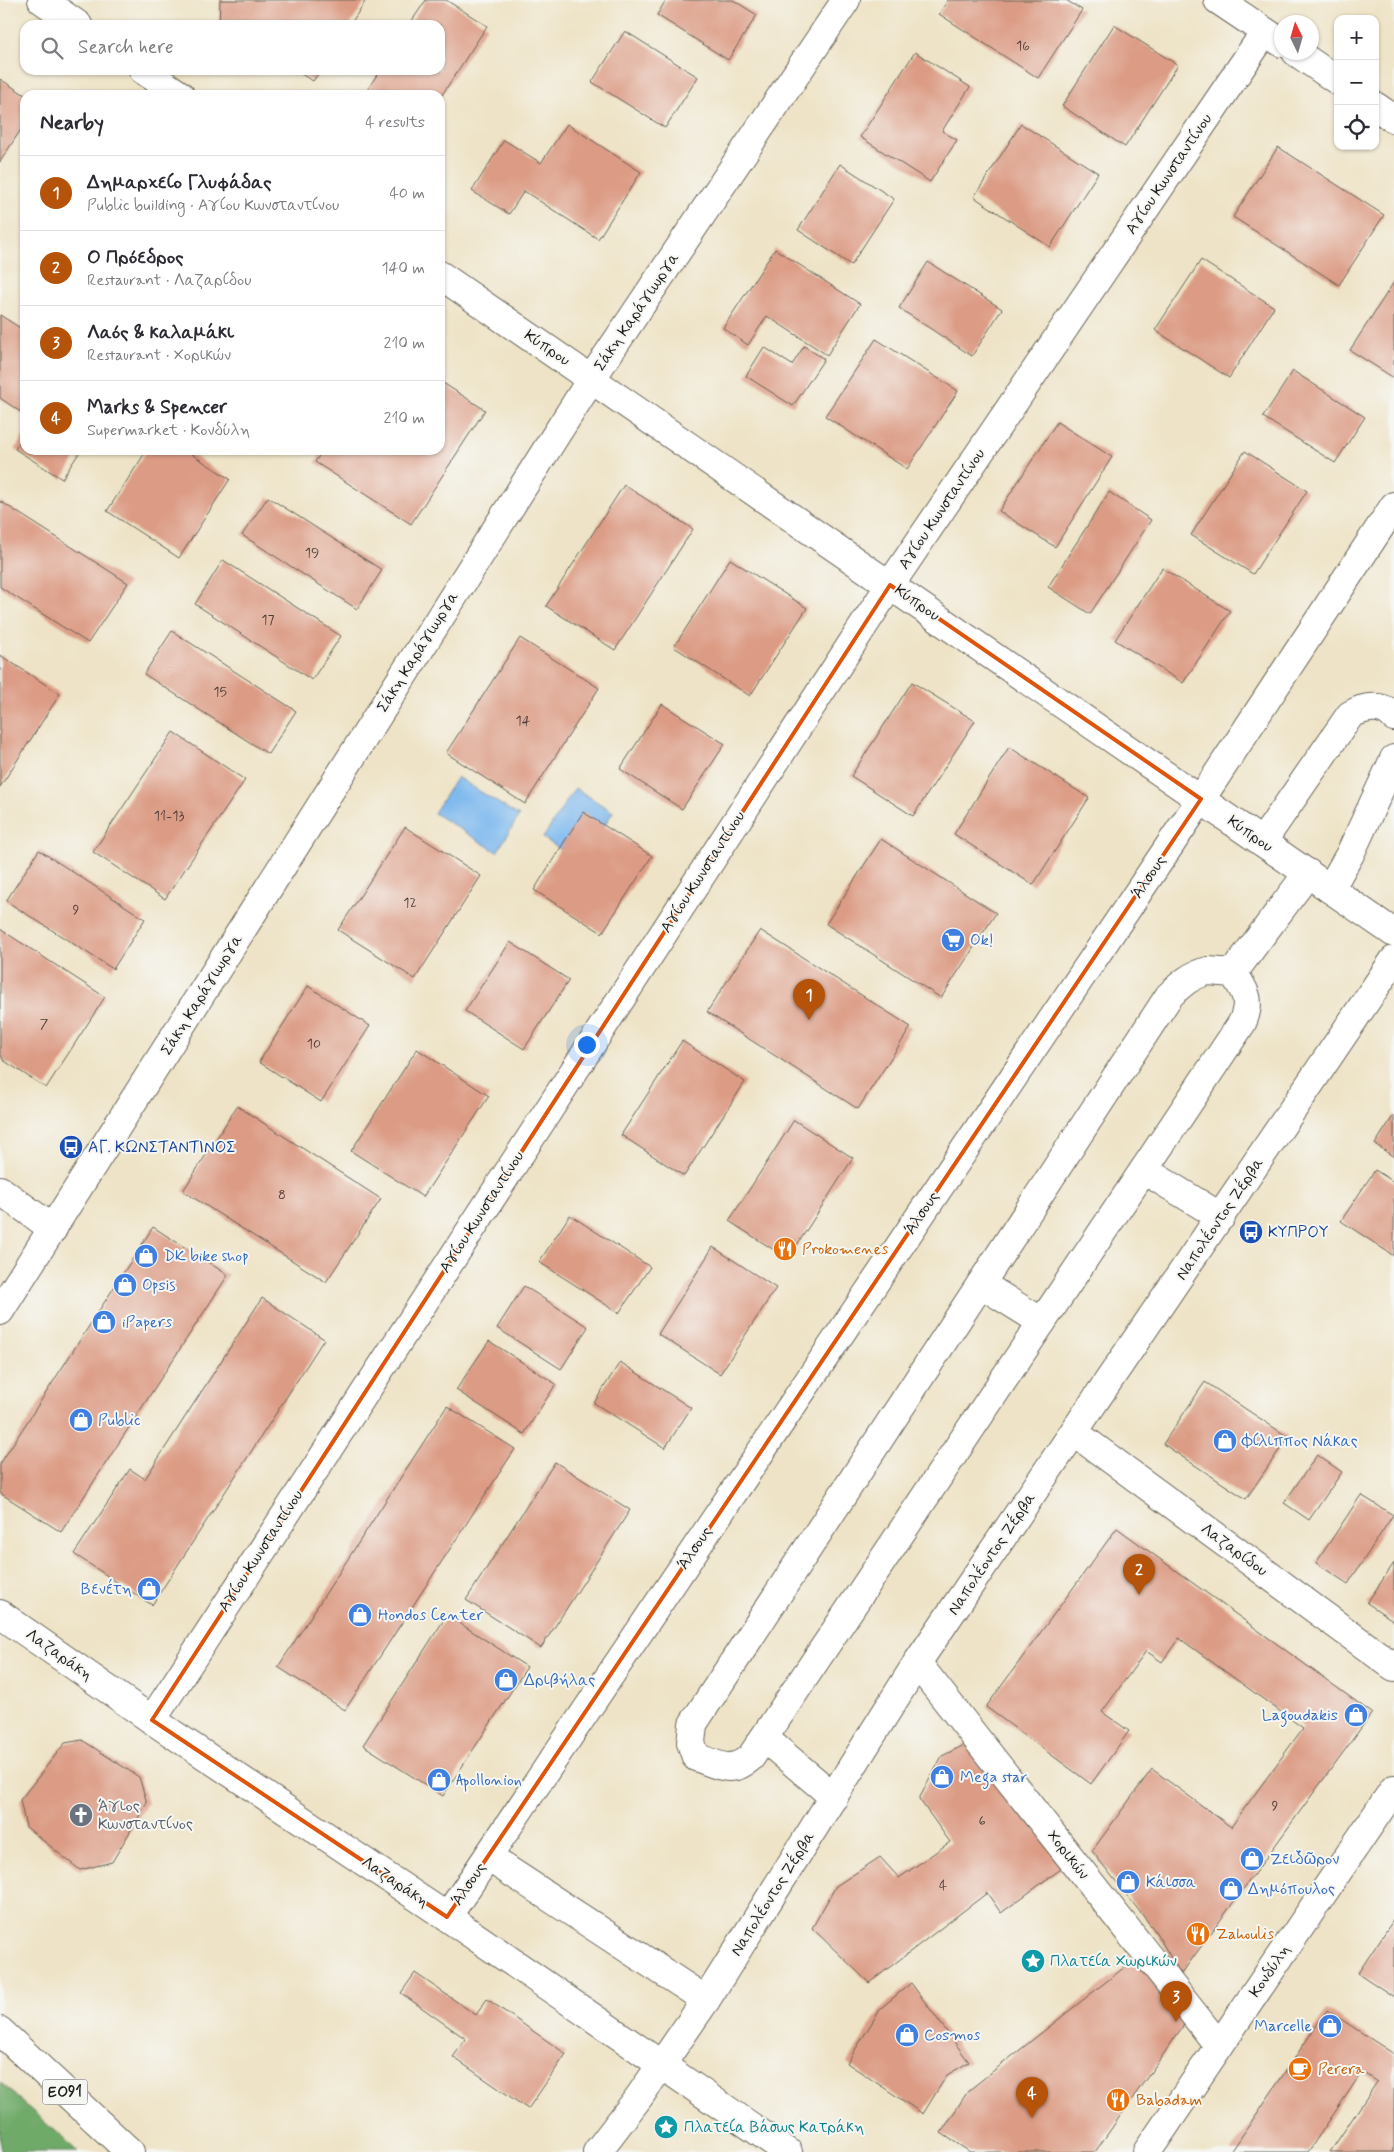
<!DOCTYPE html>
<meta charset="utf-8">
<style>
:root{--surface:#fff;--page:#f7f7f7;--text:#2b2b33;--muted:#7c7c81;--line:#e1e1e2;--accent:#b45309}
body{margin:0;font-family:Mynerve,sans-serif;background:var(--page);color:var(--text)}
.controls{position:absolute;right:15px;top:15px;display:grid;overflow:hidden;border-radius:10px;box-shadow:0 1px 4px #0004}
.controls button{width:45px;height:45px;display:grid;place-items:center;padding:0;border:0;border-bottom:1px solid var(--line);background:var(--surface);color:var(--text);font:25px sans-serif}
.compass{position:absolute;left:1274px;top:15px;width:45px;height:45px;border-radius:50%;background:var(--surface);box-shadow:0 1px 4px #0004;rotate:355deg}
.you{position:absolute;left:586px;top:1044px;width:18px;height:18px;margin:-12px;border:4px solid #fff;border-radius:50%;background:#1a73e8;box-shadow:0 0 0 8px #1a73e833}
.badge{display:grid;place-items:center;width:32px;height:32px;border-radius:50%;background:var(--accent);color:#fff;font-size:16px;font-weight:700}
.pin{position:absolute;translate:-50% -41px;filter:drop-shadow(0 1px 2px #0008)}
.pin::after{content:'';position:absolute;top:26px;width:18px;height:15px;background:inherit;clip-path:polygon(0 0,100% 0,50% 100%)}
.list{margin:0;padding:0;list-style:none}
h2{display:flex;justify-content:space-between;align-items:center;height:65px;margin:0;padding:0 20px;font-size:21px}
h2 small{font-size:16px;font-weight:400;color:var(--muted)}
.list li{display:grid;grid-template-columns:32px 1fr auto;gap:15px;align-items:center;box-sizing:border-box;height:75px;padding:0 20px;border-top:1px solid var(--line)}
.list b{display:block;font-size:19px;white-space:nowrap}
.list p{margin:0;font-size:16px;white-space:nowrap;color:var(--muted)}
.list em{font-size:16px;font-style:normal;color:var(--muted)}
.icon{flex:none;width:28px;height:28px;fill:none;stroke:currentColor;stroke-width:2;stroke-linecap:round;stroke-linejoin:round}
.map{position:relative;flex:none;width:1394px;height:2152px;overflow:hidden}
.search{position:absolute;background:var(--surface);box-shadow:0 1px 4px #0004;left:20px;top:20px;width:425px;height:55px;display:flex;align-items:center;gap:12px;box-sizing:border-box;padding:0 18px;border-radius:15px;color:var(--muted);font-size:19px}
.panel{position:absolute;background:var(--surface);box-shadow:0 1px 4px #0004;left:20px;top:90px;width:425px;height:365px;border-radius:15px}
.map>svg:first-child{display:block}
</style>
<div class="map">
<svg width="1394" height="2152" viewBox="0 0 1394 2152">
<rect width="100%" height="100%" fill="#f6f6f2"/>
<filter id="ink" filterUnits="userSpaceOnUse"><feTurbulence type="fractalNoise" baseFrequency=".02" numOctaves="2"/><feDisplacementMap in="SourceGraphic" scale="10" xChannelSelector="R" yChannelSelector="G"/><feConvolveMatrix kernelMatrix="1 2 1 2 8 2 1 2 1" color-interpolation-filters="sRGB"/></filter>
<filter id="wash" filterUnits="userSpaceOnUse"><feTurbulence type="fractalNoise" baseFrequency=".0096" numOctaves="4" result="noise"/><feDisplacementMap in="SourceGraphic" scale="20" xChannelSelector="R" yChannelSelector="G"/><feGaussianBlur stdDeviation="1.12" result="paint"/><feColorMatrix in="noise" values="0 0 0 0 0 0 0 0 0 0 0 0 0 0 0 0 0 1.4 0 .05"/><feComposite in="paint" operator="in"/></filter>
<g filter="url(#wash)">
<rect width="100%" height="100%" fill="#eee3c6"/>
<path fill="#6faa69" stroke="#466342" d="M0,2082L78,2152H0Z"/>
<g fill="#7db8ee" stroke="#4c6a85">
<path d="M457,777L519,816L497,852L434,813Z"/>
<path d="M575,788L613,812L604,826L583,813L560,849L543,838Z"/>
</g>
<g id="blocks">
<g fill="#dc9b84">
<path d="M220,0H366L350,25H219Z"/>
<path d="M426,0H446L487,26L440,98V95H364L380,70H440V25H409Z"/>
<path d="M666,0H733L757,15L728,60L657,15Z"/>
<path d="M948,0H1066L1082,10L1038,78L939,14Z"/>
<path d="M1114,25L1178,65L1125,147L1062,106Z"/>
<path d="M625,31L698,77L665,128L592,82Z"/>
<path d="M915,52L970,87L942,131L957,140L930,182L860,137Z"/>
<path d="M294,70H321L313,81Z"/>
<path d="M0,79L25,95V123L0,162Z"/>
<path d="M567,124L641,172L598,239L524,191L509,214L472,191L504,140L541,163Z"/>
<path d="M1021,124L1098,173L1050,247L974,197Z"/>
<path d="M1278,147L1384,215L1339,285L1233,217Z"/>
<path d="M840,164L894,199L851,265L798,230Z"/>
<path d="M775,249L860,304L827,355L767,316L748,345L723,328Z"/>
<path d="M1201,260L1274,307L1229,378L1155,330Z"/>
<path d="M928,262L1002,309L972,356L899,308Z"/>
<path d="M1394,282V378L1350,350Z"/>
<path d="M0,315L25,331V409L22,413L0,398Z"/>
<path d="M876,339L958,391L907,469L825,416Z"/>
<path d="M804,346L824,359L793,406L746,376L764,347L792,365Z"/>
<path d="M1293,371L1365,417L1335,463L1263,417Z"/>
<path d="M440,381L485,410L411,524L315,462L323,450H440Z"/>
<path d="M1057,422L1112,457L1055,547L999,511Z"/>
<path d="M25,434V450H81L62,479L15,449Z"/>
<path d="M147,450H185L230,479L179,558L107,511Z"/>
<path d="M1245,451L1307,491L1253,574L1191,535Z"/>
<path d="M624,485L693,529L615,650L546,606Z"/>
<path d="M1109,492L1151,520L1090,614L1048,587Z"/>
<path d="M268,497L382,570L357,609L242,535Z"/>
<path d="M0,501L128,583L88,643L0,587Z"/>
<path d="M730,559L807,608L750,696L674,647Z"/>
<path d="M223,560L341,636L312,680L195,604Z"/>
<path d="M1162,568L1230,611L1183,683L1115,640Z"/>
<path d="M172,631L296,711L268,754L144,674Z"/>
<path d="M520,638L599,688L525,804L446,753Z"/>
<path d="M0,655L60,694L0,787Z"/>
<path d="M912,682L975,721L913,816L851,776Z"/>
<path d="M662,704L725,744L682,809L620,769Z"/>
<path d="M173,732L245,780L165,899L93,852Z"/>
<path d="M1009,747L1089,798L1033,885L954,834Z"/>
<path d="M583,812L652,856L602,933L534,890Z"/>
<path d="M405,827L481,876L415,979L338,930Z"/>
<path d="M881,839L996,913L941,998L826,924Z"/>
<path d="M39,850L145,919L113,969L6,901Z"/>
<path d="M0,929L105,997L46,1088L3,1060L0,1052Z"/>
<path d="M760,930L911,1027L858,1109L707,1012Z"/>
<path d="M510,942L569,980L524,1049L465,1011Z"/>
<path d="M308,986L370,1026L321,1102L259,1062Z"/>
<path d="M682,1041L745,1082L684,1176L621,1135Z"/>
<path d="M417,1049L489,1096L423,1197L351,1151Z"/>
<path d="M237,1106L381,1199L326,1282L183,1191Z"/>
<path d="M1394,1115V1157L1375,1144Z"/>
<path d="M794,1120L853,1158L788,1259L729,1221Z"/>
<path d="M1375,1170L1394,1182V1256L1341,1221Z"/>
<path d="M570,1215L650,1267L619,1313L539,1262Z"/>
<path d="M153,1227L228,1275L61,1532L0,1493V1464Z"/>
<path d="M713,1247L776,1288L720,1374L658,1334Z"/>
<path d="M524,1286L588,1327L561,1369L497,1328Z"/>
<path d="M262,1298L324,1339L152,1605L74,1554L130,1469L145,1479Z"/>
<path d="M489,1341L556,1384L524,1434L456,1390Z"/>
<path d="M620,1362L691,1408L665,1448L594,1403Z"/>
<path d="M1205,1382L1288,1437L1246,1499L1163,1444Z"/>
<path d="M447,1406L515,1449L345,1710L278,1667Z"/>
<path d="M1317,1455L1342,1472L1309,1520L1284,1503Z"/>
<path d="M555,1462L630,1510L541,1648L466,1600Z"/>
<path d="M1361,1495L1393,1515L1348,1584L1316,1563Z"/>
<path d="M1117,1528L1372,1713L1181,1974L1155,1931L1092,1851L1152,1769L1231,1827L1303,1728L1179,1638L1162,1662L1146,1651L1102,1712L1129,1731L1091,1784L986,1707Z"/>
<path d="M1394,1563V1621L1367,1603Z"/>
<path d="M447,1615L527,1667L443,1796L363,1745Z"/>
<path d="M82,1740L139,1777L147,1803L112,1862L80,1870L26,1827L20,1800L65,1743Z"/>
<path d="M968,1743L1065,1866L1001,1913L987,1893L869,1983L812,1928L836,1886L880,1857L899,1878L950,1842L919,1799L942,1756Z"/>
<path d="M1394,1919V1997L1358,1973Z"/>
<path d="M1136,1958L1188,2019L1095,2152H970L941,2133L968,2091Z"/>
<path d="M415,1973L476,2015L487,1999L566,2054L528,2109L453,2057L466,2039L401,1993Z"/>
<path d="M911,1983L969,2062L947,2075L923,2114L847,2063L881,2008Z"/>
<path d="M1327,2010L1394,2054V2152H1330L1377,2082L1362,2072L1308,2152H1231Z"/>
</g>
</g>
</g>
<g filter="url(#ink)">
<use href="#blocks" fill-opacity="0" stroke="#666258" stroke-width="1"/>
<g fill="none" stroke-linecap="round" stroke-linejoin="round">
<g stroke="#666258" stroke-width="30">
<g id="minor">
<path d="M42,0L78,25"/>
<path d="M1218,0L1282,43"/>
<path d="M1296,52L1338,81"/>
<path d="M143,70L180,95"/>
<path d="M1375,106L1394,119"/>
<path d="M440,275L1394,933"/>
<path d="M1262,842L1350,715C1363,707 1383,703 1394,717"/>
<path d="M1330,889L1350,854L1394,759"/>
<path d="M1208,971L1233,973C1246,992 1252,1001 1242,1023L751,1757C731,1775 719,1765 696,1757L691,1743L693,1724L1169,996C1181,984 1191,975 1208,971Z"/>
<path d="M1233,973L1308,873"/>
<path d="M1144,1170L1221,1217"/>
<path d="M0,1190L53,1229"/>
<path d="M981,1284L1042,1322"/>
<path d="M0,1311L592,378L846,0"/>
<path d="M1075,1433L1394,1667"/>
<path d="M0,1614L152,1720L447,1917L788,2152"/>
<path d="M917,1663L1219,2046"/>
<path d="M152,1720L890,585L1265,32"/>
<path d="M764,1738L834,1797"/>
<path d="M488,1857L706,2000"/>
<path d="M447,1917L1201,799L1394,506"/>
<path d="M1147,2152L1394,1789"/>
</g>
</g>
<g stroke="#666258" stroke-width="30">
<path id="major" d="M597,2152L639,2097L706,2000L917,1663L1394,960"/>
</g>
<g stroke="#666258" stroke-width="30">
<path id="highway" d="M0,2031L130,2152"/>
</g>
<use href="#minor" stroke="#fff" stroke-width="28"/>
<use href="#major" stroke="#fff" stroke-width="28"/>
<use href="#highway" stroke="#fff" stroke-width="28"/>
</g>
</g>
<path fill="none" stroke="#de560d" stroke-width="4" stroke-linejoin="round" d="M890,585L1201,799L447,1917L152,1720Z"/>
<defs>
<g id="supermarket-disc" transform="scale(1.25)"><circle r="9.5" fill="#3f7fe0" stroke="#f6f6f2"/><path d="M-6-5.5h2.5l.6 2H6L4.5 2H-2.5L-4.4-4H-6ZM-1.5 3.2a1.3 1.3 0 1 0 .1 0ZM3 3.2a1.3 1.3 0 1 0 .1 0Z" fill="#fff"/></g>
<g id="bus-disc" transform="scale(1.25)"><circle r="9.5" fill="#1a4fb4" stroke="#f6f6f2"/><path d="M-5-6H5V4H4V6H2V4H-2V6H-4V4H-5ZM-3.5-4V0h7V-4ZM-3.5 1.2v1.5H-2V1.2ZM2 1.2v1.5H3.5V1.2Z" fill="#fff"/></g>
<g id="restaurant-disc" transform="scale(1.25)"><circle r="9.5" fill="#e8710a" stroke="#f6f6f2"/><path d="M-5-6h1v4h1v-4h1v4h1v-4h1v5L-1.5 .5V6h-2V.5L-5-1ZM5-6V6H3V1.5H1.5Q1.5-4 5-6Z" fill="#fff"/></g>
<g id="shop-disc" transform="scale(1.25)"><circle r="9.5" fill="#3f7fe0" stroke="#f6f6f2"/><path d="M-5-2.5h2.3a2.7 3.5 0 0 1 5.4 0H5L5.5 6h-11ZM-1.5-2.5h3a1.5 2.3 0 0 0-3 0Z" fill="#fff"/></g>
<g id="church-disc" transform="scale(1.25)"><circle r="9.5" fill="#6b7280" stroke="#f6f6f2"/><path d="M-1.2-6h2.4v3.5h3.3v2.4h-3.3V6h-2.4V-.1h-3.3v-2.4h3.3Z" fill="#fff"/></g>
<g id="sight-disc" transform="scale(1.25)"><circle r="9.5" fill="#0f9aa8" stroke="#f6f6f2"/><path d="M0-6L1.8-2.2L6-1.7L2.9 1.2L3.7 5.4L0 3.3L-3.7 5.4L-2.9 1.2L-6-1.7L-1.8-2.2Z" fill="#fff"/></g>
<g id="cafe-disc" transform="scale(1.25)"><circle r="9.5" fill="#e8710a" stroke="#f6f6f2"/><path d="M-5.5-4.5H6V0H3Q3 3.5 0 3.5H-2.5Q-5.5 3.5-5.5 0ZM3-3.2v2h1.7v-2ZM-6 4.5H4V6H-6Z" fill="#fff"/></g>
</defs>
<g fill-rule="evenodd">
<use href="#supermarket-disc" x="953" y="940"/>
<use href="#bus-disc" x="71" y="1147"/>
<use href="#bus-disc" x="1251" y="1232"/>
<use href="#restaurant-disc" x="785" y="1249"/>
<use href="#shop-disc" x="146" y="1256"/>
<use href="#shop-disc" x="125" y="1285"/>
<use href="#shop-disc" x="104" y="1322"/>
<use href="#shop-disc" x="81" y="1420"/>
<use href="#shop-disc" x="1225" y="1441"/>
<use href="#shop-disc" x="149" y="1589"/>
<use href="#shop-disc" x="360" y="1615"/>
<use href="#shop-disc" x="506" y="1680"/>
<use href="#shop-disc" x="1356" y="1715"/>
<use href="#shop-disc" x="942" y="1777"/>
<use href="#shop-disc" x="439" y="1780"/>
<use href="#church-disc" x="81" y="1815"/>
<use href="#shop-disc" x="1252" y="1859"/>
<use href="#shop-disc" x="1128" y="1882"/>
<use href="#shop-disc" x="1231" y="1889"/>
<use href="#restaurant-disc" x="1198" y="1934"/>
<use href="#sight-disc" x="1033" y="1961"/>
<use href="#shop-disc" x="1330" y="2026"/>
<use href="#shop-disc" x="907" y="2035"/>
<use href="#cafe-disc" x="1300" y="2069"/>
<use href="#restaurant-disc" x="1118" y="2100"/>
<use href="#sight-disc" x="666" y="2127"/>
</g>
<g text-anchor="middle" dominant-baseline="central" stroke-width="4" stroke-linejoin="round" paint-order="stroke">
<g font-size="14" fill="#4c3c36">
<text x="1023" y="46">16</text>
<text x="312" y="553">19</text>
<text x="268" y="620">17</text>
<text x="220" y="692">15</text>
<text x="523" y="721">14</text>
<text x="169" y="816">11-13</text>
<text x="410" y="903">12</text>
<text x="76" y="910">9</text>
<text x="44" y="1024">7</text>
<text x="314" y="1044">10</text>
<text x="282" y="1195">8</text>
<text x="1275" y="1806">9</text>
<text x="982" y="1821">6</text>
<text x="943" y="1886">4</text>
</g>
<rect fill="#f6f6f2" stroke="#5d5d5c" stroke-width="1" x="42.5" y="2079.5" width="45" height="25" rx="4"/>
<g font-size="15" font-weight="bold" fill="#1c1c1c">
<text x="65" y="2092">ΕΟ91</text>
</g>
<g font-size="16" fill="#1c1c1c" stroke="#f6f6f2">
<text transform="translate(1169 174) rotate(-56)">Αγίου Κωνσταντίνου</text>
<text transform="translate(637 312) rotate(-56)">Σάκη Καράγιωργα</text>
<text transform="translate(547 348) rotate(34)">Κύπρου</text>
<text transform="translate(942 509) rotate(-56)">Αγίου Κωνσταντίνου</text>
<text transform="translate(917 603) rotate(35)">Κύπρου</text>
<text transform="translate(418 652) rotate(-58)">Σάκη Καράγιωργα</text>
<text transform="translate(1250 834) rotate(35)">Κύπρου</text>
<text transform="translate(703 872) rotate(-57)">Αγίου Κωνσταντίνου</text>
<text transform="translate(1149 877) rotate(-56)">Άλσους</text>
<text transform="translate(202 995) rotate(-58)">Σάκη Καράγιωργα</text>
<text transform="translate(482 1212) rotate(-57)">Αγίου Κωνσταντίνου</text>
<text transform="translate(922 1213) rotate(-56)">Άλσους</text>
<text transform="translate(1220 1219) rotate(-56)">Ναπολέοντος Ζέρβα</text>
<text transform="translate(695 1548) rotate(-56)">Άλσους</text>
<text transform="translate(1234 1550) rotate(36)">Λαζαρίδου</text>
<text transform="translate(261 1551) rotate(-57)">Αγίου Κωνσταντίνου</text>
<text transform="translate(992 1554) rotate(-56)">Ναπολέοντος Ζέρβα</text>
<text transform="translate(59 1655) rotate(35)">Λαζαράκη</text>
<text transform="translate(1068 1855) rotate(52)">Χορικών</text>
<text transform="translate(395 1882) rotate(34)">Λαζαράκη</text>
<text transform="translate(469 1884) rotate(-56)">Άλσους</text>
<text transform="translate(773 1894) rotate(-58)">Ναπολέοντος Ζέρβα</text>
<text transform="translate(1270 1971) rotate(-56)">Κονδύλη</text>
</g>
<g font-size="16" fill="#366cbe" stroke="#f6f6f2" text-anchor="start">
<text x="970" y="940">Ok!</text>
<text x="164" y="1256">DK bike shop</text>
<text x="142" y="1285">Opsis</text>
<text x="122" y="1322">iPapers</text>
<text x="98" y="1420">Public</text>
<text x="1242" y="1441">Φίλιππος Νάκας</text>
<text x="132" y="1589" text-anchor="end">Βενέτη</text>
<text x="378" y="1615">Hondos Center</text>
<text x="524" y="1680">Δριβήλας</text>
<text x="1338" y="1715" text-anchor="end">Lagoudakis</text>
<text x="960" y="1777">Mega star</text>
<text x="456" y="1780">Apollonion</text>
<text x="1270" y="1859">Ζεὶδῶρον</text>
<text x="1146" y="1882">Κάισσα</text>
<text x="1248" y="1889">Δημόπουλος</text>
<text x="1312" y="2026" text-anchor="end">Marcelle</text>
<text x="924" y="2035">Cosmos</text>
</g>
<g font-size="16" fill="#164399" stroke="#f6f6f2" text-anchor="start">
<text x="88" y="1147">ΑΓ. ΚΩΝΣΤΑΝΤΙΝΟΣ</text>
<text x="1268" y="1232">ΚΥΠΡΟΥ</text>
</g>
<g font-size="16" fill="#c56008" stroke="#f6f6f2" text-anchor="start">
<text x="802" y="1249">Prokomenes</text>
<text x="1216" y="1934">Zahoulis</text>
<text x="1318" y="2069">Perera</text>
<text x="1136" y="2100">Babadam</text>
</g>
<g font-size="16" fill="#5b616d" stroke="#f6f6f2" text-anchor="start">
<text x="98" y="1806">Άγιος<tspan x="98" dy="18">Κωνσταντίνος</tspan></text>
</g>
<g font-size="16" fill="#0d838f" stroke="#f6f6f2" text-anchor="start">
<text x="1050" y="1961">Πλατεία Χωρικών</text>
<text x="684" y="2127">Πλατεία Βάσως Κατράκη</text>
</g>
</g>
</svg>
<div class="controls">
<button>+</button>
<button>−</button>
<button><svg class="icon" aria-label="locate" viewBox="0 0 24 24"><circle cx="12" cy="12" r="6"/><path d="M12 2v4M12 18v4M2 12h4M18 12h4"/></svg></button>
</div>
<svg class="compass" viewBox="-18 -18 36 36"><path d="M0-13l5 13h-10z" fill="#e53935"/><path d="M0 13l5-13h-10z" fill="#7c7c81"/></svg>
<div class="you"></div>
<div class="pin badge" style="left:809px;top:1020px">1</div>
<div class="pin badge" style="left:1139px;top:1595px">2</div>
<div class="pin badge" style="left:1176px;top:2022px">3</div>
<div class="pin badge" style="left:1032px;top:2118px">4</div>
<div class="search"><svg class="icon" aria-label="search" viewBox="0 0 24 24"><circle cx="10" cy="10" r="6"/><path d="M15 15l6 6"/></svg>Search here</div>
<section class="panel">
<h2>Nearby<small>4 results</small></h2>
<ul class="list">
<li><span class="badge">1</span><div><b>Δημαρχείο Γλυφάδας</b><p>Public building · Αγίου Κωνσταντίνου</p></div><em>40 m</em></li>
<li><span class="badge">2</span><div><b>Ο Πρόεδρος</b><p>Restaurant · Λαζαρίδου</p></div><em>140 m</em></li>
<li><span class="badge">3</span><div><b>Λαός &amp; καλαμάκι</b><p>Restaurant · Χορικών</p></div><em>210 m</em></li>
<li><span class="badge">4</span><div><b>Marks &amp; Spencer</b><p>Supermarket · Κονδύλη</p></div><em>210 m</em></li>
</ul>
</section>
</div>
